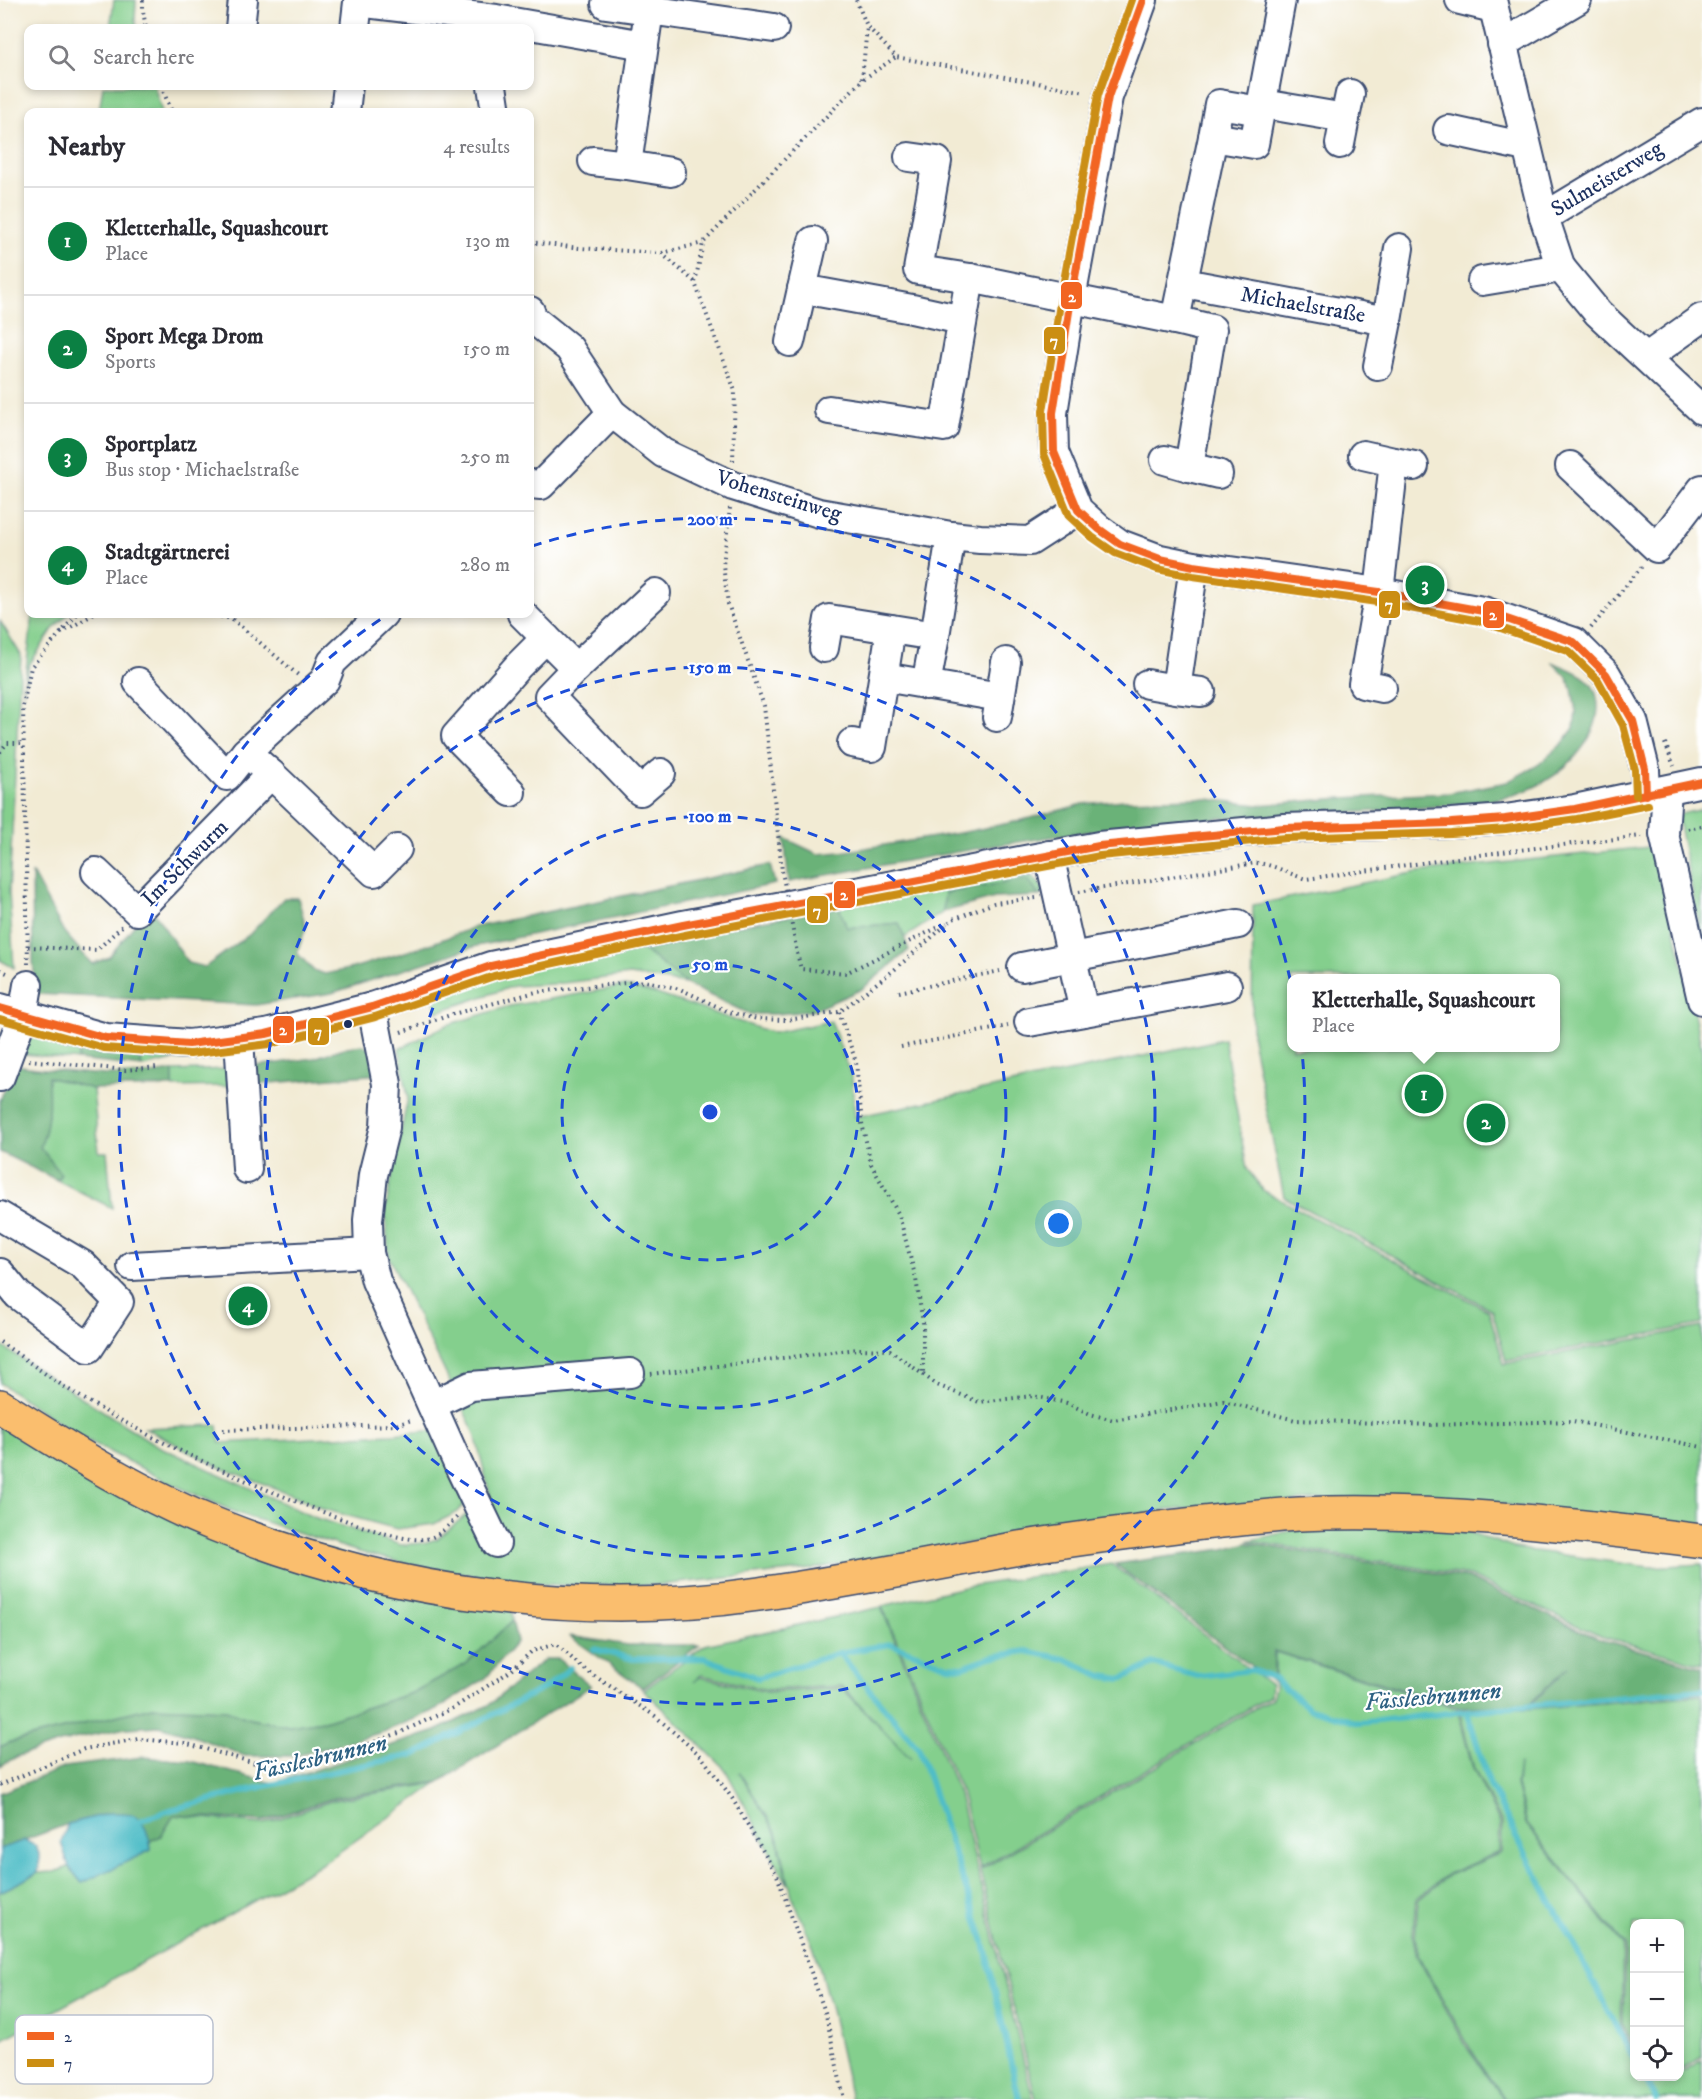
<!DOCTYPE html>
<meta charset="utf-8">
<style>
:root{--surface:#fff;--page:#f7f7f7;--text:#2b2b33;--muted:#7c7c81;--line:#e1e1e2;--accent:#0b8043}
body{margin:0;font-family:"IM FELL DW Pica",serif;background:var(--page);color:var(--text)}
.controls{position:absolute;right:18px;bottom:18px;display:grid;overflow:hidden;border-radius:12px;box-shadow:0 3px 9px #0003}
.controls button{width:54px;height:54px;display:grid;place-items:center;padding:0;border:0;border-bottom:2px solid var(--line);background:var(--surface);color:var(--text);font:30px sans-serif}
.you{position:absolute;left:1059px;top:1224px;width:21px;height:21px;margin:-15px;border:4px solid #fff;border-radius:50%;background:#1a73e8;box-shadow:0 0 0 9px #1a73e833}
.badge{display:grid;place-items:center;width:39px;height:39px;border-radius:50%;background:var(--accent);color:#fff;font-size:20px;font-weight:700}
.pin{position:absolute;translate:-50% -50%;border:3px solid #fff;box-shadow:0 2px 6px #0006}
.popup{position:absolute;left:1287px;top:974px;width:273px;height:78px;box-sizing:border-box;display:grid;place-content:center;border-radius:12px;background:var(--surface);filter:drop-shadow(0 2px 4px #0005);font-size:20px;white-space:nowrap;color:var(--muted)}
.popup b{font-size:22px;color:var(--text)}
.popup::after{content:'';position:absolute;left:50%;top:100%;margin-left:-12px;border:12px solid transparent;border-top-color:var(--surface)}
.list{margin:0;padding:0;list-style:none}
h2{display:flex;justify-content:space-between;align-items:center;height:78px;margin:0;padding:0 24px;font-size:26px}
h2 small{font-size:20px;font-weight:400;color:var(--muted)}
.list li{display:grid;grid-template-columns:39px 1fr auto;gap:18px;align-items:center;box-sizing:border-box;height:108px;padding:0 24px;border-top:2px solid var(--line)}
.list b{display:block;font-size:22px;white-space:nowrap}
.list p{margin:0;font-size:20px;white-space:nowrap;color:var(--muted)}
.list em{font-size:20px;font-style:normal;color:var(--muted)}
.icon{flex:none;width:33px;height:33px;fill:none;stroke:currentColor;stroke-width:2;stroke-linecap:round;stroke-linejoin:round}
.map{position:relative;flex:none;width:1702px;height:2099px;overflow:hidden}
.search{position:absolute;background:var(--surface);box-shadow:0 3px 9px #0003;left:24px;top:24px;width:510px;height:66px;display:flex;align-items:center;gap:15px;box-sizing:border-box;padding:0 21px;border-radius:12px;color:var(--muted);font-size:22px}
.panel{position:absolute;background:var(--surface);box-shadow:0 3px 9px #0003;left:24px;top:108px;width:510px;height:510px;border-radius:12px}
.map>svg:first-child{display:block}
</style>
<div class="map">
<svg width="1702" height="2099" viewBox="0 0 1702 2099">
<rect width="100%" height="100%" fill="#fff"/>
<filter id="ink" filterUnits="userSpaceOnUse"><feTurbulence type="fractalNoise" baseFrequency=".0167" numOctaves="2"/><feDisplacementMap in="SourceGraphic" scale="12" xChannelSelector="R" yChannelSelector="G"/><feConvolveMatrix kernelMatrix="1 2 1 2 8 2 1 2 1" color-interpolation-filters="sRGB"/></filter>
<filter id="wash" filterUnits="userSpaceOnUse"><feTurbulence type="fractalNoise" baseFrequency=".008" numOctaves="4" result="noise"/><feDisplacementMap in="SourceGraphic" scale="24" xChannelSelector="R" yChannelSelector="G"/><feGaussianBlur stdDeviation="1.35" result="paint"/><feColorMatrix in="noise" values="0 0 0 0 0 0 0 0 0 0 0 0 0 0 0 0 0 1.4 0 .05"/><feComposite in="paint" operator="in"/></filter>
<g filter="url(#wash)">
<rect width="100%" height="100%" fill="#f2ebd4"/>
<g fill="#84cf8d" stroke="#507f76" stroke-width="1.5" fill-rule="evenodd">
<path d="M114,0H136L135,19L137,28H110Z"/>
<path d="M103,86H154L162,112H99Z"/>
<path d="M33,614H68L53,629L29,665L23,693Z"/>
<path d="M0,621L21,655L9,892L14,968L0,960Z"/>
<path d="M1702,809V940L1677,815Z"/>
<path d="M1658,846L1666,891L1702,1049V1324L1506,1361L1492,1310L1284,1197L1252,1038L1253,905L1418,872ZM1292,978H1556V1048H1292Z"/>
<path d="M1015,871C1032,875 1036,877 1045,892L1039,896L1027,879L945,893L943,912L904,938L899,923L846,928L839,907Z"/>
<path d="M636,944L686,984L630,975L555,984L514,986L437,1012L433,996L493,973Z"/>
<path d="M625,986L657,994L773,1033L831,1021L852,1079L855,1117L1224,1039L1247,1169L1264,1191L1489,1311L1504,1364L1702,1327V1532L1472,1500L1332,1499L1168,1510L812,1569L659,1585H558L518,1582L412,1565L359,1552L237,1513L170,1483L79,1436L0,1383V1345L156,1445L313,1517L401,1545L423,1543L437,1539L490,1495L475,1434L389,1257L385,1211L408,1097L399,1049L447,1025L510,1006Z"/>
<path d="M26,1032L41,1035L79,1049L77,1060L15,1053Z"/>
<path d="M229,1052L230,1058L174,1060L142,1067L139,1054Z"/>
<path d="M229,1069L231,1086L173,1087V1071Z"/>
<path d="M47,1077L93,1089L99,1152H107L112,1208L57,1180L61,1174L40,1147C50,1124 49,1102 47,1077Z"/>
<path d="M0,1425L83,1471L511,1608L512,1621L466,1664L412,1693L324,1721L289,1726L250,1719L226,1710L152,1707L11,1742L0,1747Z"/>
<path d="M218,1425L220,1443L392,1434L438,1430L465,1503L458,1512L434,1524L397,1529L323,1509L296,1496L219,1467L145,1428Z"/>
<path d="M1323,1523L1446,1524L1514,1548L1649,1567L1702,1564V1664L1600,1636L1470,1576L1248,1541Z"/>
<path d="M1111,1564L1271,1685L1270,1696L980,1868L962,1794L882,1606L965,1587Z"/>
<path d="M881,1607L959,1794L1033,2099H851L832,2014L815,1951L792,1896L777,1832L739,1772L776,1832L788,1885L725,1769L644,1690L705,1645ZM701,1675L767,1690L842,1686L911,1759L842,1688L767,1692L700,1677L694,1682Z"/>
<path d="M1275,1652L1457,1708L1473,1769L1500,1823L1499,1852L1448,1874L1416,1899L1413,1937L1417,1956L1468,2049L1504,2099H1036L980,1870L1272,1698L1275,1688Z"/>
<path d="M1702,1695V2057L1680,2070V1924H1634V2046L1623,2025L1625,1945L1527,1824L1517,1785L1519,1763L1516,1785L1526,1824L1623,1945L1621,2026L1634,2051V2076L1654,2077L1664,2082L1673,2077L1680,2076V2073L1702,2060V2099H1505L1471,2050L1419,1957L1415,1938L1418,1900L1449,1875L1501,1853L1502,1823L1474,1769L1459,1709H1527Z"/>
<path d="M438,1783L323,1863L0,2041V1892L38,1873L54,1872L69,1867L81,1882L151,1850L150,1841L161,1836L174,1815L263,1824L334,1800Z"/>
</g>
<g fill="#6bb278" stroke="#43706b" stroke-width="1.5">
<path d="M1552,662C1574,671 1598,677 1598,707C1597,743 1561,776 1530,789C1497,803 1464,804 1429,807C1361,814 1292,814 1224,818C1077,828 933,856 789,882L784,838L818,854L841,852L965,832L1019,821L1083,804L1124,800L1199,798L1258,805L1342,798L1449,793L1507,782L1538,765L1563,743L1574,728L1576,712L1572,689L1566,676Z"/>
<path d="M770,865L775,884L477,946L332,993L256,1005L36,994L33,961L32,873L64,932L92,964L109,957L139,919L152,909L188,963L205,967L250,934L284,898H298L306,927L297,953L313,970L325,974L353,968L425,946L475,927Z"/>
<path d="M1028,879L1039,896L995,898L943,912L945,893Z"/>
<path d="M839,907L847,928L899,923L909,950L862,989L812,1011L776,1014H749L686,984L636,944Z"/>
<path d="M362,1045L370,1048L380,1074L247,1085L249,1067L314,1058L347,1047Z"/>
<path d="M79,1049L139,1054L142,1067L77,1060Z"/>
<path d="M13,1065C66,1071 120,1081 173,1071V1087L93,1089L48,1077C49,1102 50,1124 40,1147L61,1174L57,1180L0,1152V1101Z"/>
<path d="M1247,1543L1468,1578L1599,1639L1702,1667V1693L1528,1707L1569,1667L1527,1706L1460,1707L1274,1651V1683L1115,1564L1224,1549Z"/>
<path d="M512,1621L517,1641L486,1678L436,1710L383,1732L296,1756H245L193,1736L159,1726L126,1728L73,1739L18,1756L0,1766V1747L11,1742L152,1707L226,1710L250,1719L289,1726L324,1721L412,1693L466,1664Z"/>
<path d="M569,1636L628,1645H699L643,1688Z"/>
<path d="M545,1659H558L591,1686L439,1782L334,1798L264,1821L174,1815L161,1836L150,1841L140,1821L110,1813L68,1824L0,1849V1793L65,1767L143,1757L190,1761L273,1783L436,1731L489,1705Z"/>
</g>
<g fill="#4fbdc7" stroke="#357692" stroke-width="1.5">
<path d="M110,1813C117,1813 128,1812 134,1815C145,1820 150,1839 151,1850L82,1883L69,1867L61,1842L68,1824Z"/>
<path d="M25,1840L36,1846L40,1857L38,1873L0,1892V1849Z"/>
</g>
<g fill="none" stroke-linecap="round" stroke-linejoin="round">
<g stroke="#4fbdc7" stroke-width="6">
<path d="M594,1649L633,1659L704,1658L758,1678L839,1653L891,1644L948,1666L962,1667L991,1657L1026,1651L1065,1659L1102,1676L1121,1679L1154,1664L1198,1676L1252,1670L1273,1678L1310,1709L1359,1723L1467,1711L1702,1690"/>
<path d="M839,1653L919,1749L984,1942L1019,2099"/>
<path d="M1467,1711L1490,1786L1634,2059"/>
<path d="M134,1823L170,1810L261,1787L416,1754L548,1686L570,1668"/>
<path d="M1644,2076L1656,2099"/>
</g>
</g>
</g>
<g filter="url(#ink)">
<g fill="none" stroke-linecap="round" stroke-linejoin="round">
<g stroke="#3b4b70" stroke-width="32">
<g id="minor">
<path d="M1143,0L1108,97L1071,299L1053,413L1054,452L1078,510L1099,529L1120,544L1160,559L1194,566L1379,592L1483,611L1574,642L1606,674L1633,721L1645,769L1646,795"/>
<path d="M1460,0L1493,8"/>
<path d="M1492,0L1544,217L1561,268L1598,313L1702,410"/>
<path d="M606,4L649,10"/>
<path d="M240,28L243,0"/>
<path d="M355,28L358,2L496,19L644,45L649,10L774,28"/>
<path d="M1502,44L1577,0"/>
<path d="M644,45L627,165L671,172"/>
<path d="M492,86L496,112"/>
<path d="M345,112L348,86"/>
<path d="M1345,118L1350,94"/>
<path d="M1448,130L1526,147"/>
<path d="M1213,137L1219,104L1260,111L1269,105L1345,118L1340,144"/>
<path d="M909,157L937,161L918,270L970,278L1175,320"/>
<path d="M593,161L627,165"/>
<path d="M1544,217L1702,122"/>
<path d="M813,241L802,289L912,309L962,320"/>
<path d="M1482,281L1561,268"/>
<path d="M1184,283L1387,321L1378,366"/>
<path d="M530,311L533,319L569,348L612,413L663,453L733,486L819,513L951,536L980,539L1030,541L1078,510"/>
<path d="M1387,321L1399,248"/>
<path d="M790,342L802,289"/>
<path d="M1647,357L1702,318"/>
<path d="M829,410L944,427L970,278"/>
<path d="M1363,455L1394,462"/>
<path d="M1165,460L1189,467"/>
<path d="M1570,466L1657,548L1702,489"/>
<path d="M1218,474L1189,467L1212,329L1175,320L1213,137L1254,144L1281,0"/>
<path d="M530,484L541,485L612,413"/>
<path d="M522,614L576,668L549,696L640,791L661,773"/>
<path d="M824,648L829,619L935,636L951,536"/>
<path d="M576,668L656,593"/>
<path d="M884,677L1000,697"/>
<path d="M138,682L227,776L246,752L325,680L332,662L383,614"/>
<path d="M1147,684L1176,689L1194,566"/>
<path d="M926,685L935,636"/>
<path d="M1382,688L1363,684L1379,592L1394,462L1414,466"/>
<path d="M1176,689L1201,692"/>
<path d="M997,717L1006,662"/>
<path d="M852,743L872,747L891,629"/>
<path d="M271,774L374,872L397,849"/>
<path d="M1667,790L1664,834L1702,1000"/>
<path d="M511,792L456,736L519,665L546,638"/>
<path d="M1049,855L1084,1012"/>
<path d="M96,872L137,911L271,774L246,752"/>
<path d="M1022,967L1238,924"/>
<path d="M372,1007L387,1084L385,1127L373,1175L368,1220L369,1253L376,1281L458,1464L496,1543"/>
<path d="M0,1008L106,1038L189,1044L266,1034L372,1007L491,966L683,925L1099,846L1284,828L1451,823L1505,819L1575,809L1702,782"/>
<path d="M1029,1022L1227,986"/>
<path d="M239,1038L247,1169"/>
<path d="M0,1077L23,1015L28,985"/>
<path d="M0,1216L83,1265L119,1302L89,1348L18,1295L0,1273"/>
<path d="M132,1266L369,1253"/>
<path d="M432,1405L471,1386L630,1373"/>
</g>
</g>
<g stroke="#3b4b70" stroke-width="36">
<path id="major" d="M0,1406C71,1451 145,1498 224,1528C392,1594 581,1620 759,1594C846,1582 933,1564 1019,1548C1074,1539 1130,1532 1185,1525C1222,1521 1261,1516 1299,1514C1433,1508 1569,1524 1702,1541"/>
</g>
<g stroke="#3b4b70" stroke-width="4" stroke-dasharray="1.5 4.5" stroke-linecap="butt">
<path d="M143,0V11L146,28"/>
<path d="M856,0L867,26L896,57L1086,92"/>
<path d="M862,79L867,27"/>
<path d="M161,86L172,112"/>
<path d="M530,242L579,248L661,253L695,282"/>
<path d="M662,253L703,243"/>
<path d="M733,461L735,391L695,283L703,243L862,80L896,57"/>
<path d="M730,508L723,565L728,604L764,706L782,871"/>
<path d="M209,614L232,619L298,675"/>
<path d="M1591,628L1643,565"/>
<path d="M61,633L94,614"/>
<path d="M1665,743L1674,766"/>
<path d="M0,752L7,743H23"/>
<path d="M1688,829L1702,826"/>
<path d="M1079,892L1256,863C1273,864 1289,874 1306,879L1501,852L1642,836"/>
<path d="M28,947L97,950L122,926"/>
<path d="M797,953L801,969L846,973L947,923"/>
<path d="M28,964L23,706L31,667L77,614"/>
<path d="M0,970L9,974"/>
<path d="M899,992L1000,971"/>
<path d="M839,1012L856,1062L862,1123L871,1164L899,1215L916,1279L923,1323V1373"/>
<path d="M401,1032L453,1014L536,992L646,981L680,989L729,1012L757,1019L787,1020L839,1012L894,970L953,919L994,903L1036,898"/>
<path d="M901,1047L1008,1026"/>
<path d="M29,1060L125,1070L158,1067"/>
<path d="M0,1342C24,1358 47,1376 71,1391C153,1442 242,1481 331,1515C354,1523 400,1542 424,1539C438,1538 448,1526 457,1517"/>
<path d="M651,1374L857,1349L890,1350L937,1385L979,1402L1033,1396L1067,1403L1090,1414L1113,1420L1223,1401L1295,1420L1430,1425L1573,1421L1702,1447"/>
<path d="M223,1430L396,1425L412,1420"/>
<path d="M0,1785L84,1749L138,1739L184,1743L262,1765L289,1767L342,1754L399,1733L455,1707L512,1670L532,1651L556,1644L584,1669L655,1716L701,1756L732,1798L777,1875L826,2015L844,2099"/>
</g>
<use href="#minor" stroke="#fff" stroke-width="28"/>
<use href="#major" stroke="#fabe6e" stroke-width="33"/>
<path stroke="#3b4b70" stroke-width="4" stroke-dasharray="1.5 4.5" stroke-linecap="butt" d="M782,871L797,953"/>
<g stroke="#fff" stroke-width="12">
<g id="bus-1">
<path d="M1143,0L1108,97L1071,299L1053,413L1054,452L1078,510L1099,529L1120,544L1160,559L1194,566L1379,592L1483,611L1574,642L1606,674L1633,721L1645,769L1646,795"/>
<path d="M0,1008L106,1038L189,1044L266,1034L372,1007L491,966L683,925L1099,846L1284,828L1451,823L1505,819L1575,809L1702,782"/>
</g>
</g>
<g stroke="#fff" stroke-width="12">
<g id="bus-2">
<path d="M1132,0L1098,95L1061,297L1043,411L1044,454L1069,516L1092,537L1115,553L1157,569L1193,576L1377,602L1480,621L1568,651L1598,680L1623,725L1635,770L1636,795"/>
<path d="M0,1019L104,1048L190,1054L269,1044L375,1017L494,976L685,935L1100,856L1285,838L1451,833L1506,829L1577,819L1648,805"/>
</g>
</g>
<use href="#bus-1" stroke="#f26522" stroke-width="8"/>
<use href="#bus-2" stroke="#cb8e13" stroke-width="8"/>
</g>
</g>
<g fill="none" stroke="#1d4ed8" stroke-width="3" stroke-dasharray="10 8">
<circle cx="710" cy="1112" r="148"/>
<circle cx="710" cy="1112" r="296"/>
<circle cx="710" cy="1112" r="445"/>
<path d="M532 546A593 593 0 1 1 387 615"/>
</g>
<circle fill="#1b2f5e" stroke="#fff" stroke-width="2" cx="348" cy="1024" r="5"/>
<g text-anchor="middle" dominant-baseline="central" stroke-width="4.5" stroke-linejoin="round" paint-order="stroke">
<g font-size="22" fill="#1b2f5e" stroke="#fff">
<text transform="translate(1607 179) rotate(-31)">Sulmeisterweg</text>
<text transform="translate(1303 305) rotate(10)">Michaelstraße</text>
<text transform="translate(779 496) rotate(17)">Vohensteinweg</text>
<text transform="translate(185 863) rotate(-45)">Im Schwurm</text>
</g>
<g font-size="24" font-style="italic" fill="#2d6183" stroke="#fff">
<text transform="translate(1433 1697) rotate(-5)">Fässlesbrunnen</text>
<text transform="translate(320 1758) rotate(-13)">Fässlesbrunnen</text>
</g>
</g>
<rect x="15" y="2015" width="198" height="69" rx="9" fill="#fff" stroke="#bbc1cf" stroke-width="1.5"/>
<rect x="27" y="2032" width="27" height="8" fill="#f26522"/>
<rect x="27" y="2059" width="27" height="8" fill="#cb8e13"/>
<g font-size="16" fill="#1b2f5e">
<text x="64" y="2042">2</text>
<text x="64" y="2069">7</text>
</g>
<circle cx="710" cy="1112" r="9" fill="#1d4ed8" stroke="#fff" stroke-width="3"/>
<g font-size="18" text-anchor="middle" font-weight="bold" fill="#1d4ed8" stroke="#fff" stroke-width="4.5" stroke-linejoin="round" paint-order="stroke">
<text x="710" y="525">200 m</text>
<text x="710" y="673">150 m</text>
<text x="710" y="822">100 m</text>
<text x="710" y="970">50 m</text>
</g>
<g stroke="#fff" stroke-width="2">
<rect x="1060" y="281" width="23" height="29" rx="6" fill="#f26522"/>
<rect x="1043" y="326" width="23" height="29" rx="6" fill="#cb8e13"/>
<rect x="1378" y="590" width="23" height="29" rx="6" fill="#cb8e13"/>
<rect x="1482" y="600" width="23" height="29" rx="6" fill="#f26522"/>
<rect x="833" y="880" width="23" height="29" rx="6" fill="#f26522"/>
<rect x="806" y="895" width="23" height="29" rx="6" fill="#cb8e13"/>
<rect x="272" y="1015" width="23" height="29" rx="6" fill="#f26522"/>
<rect x="307" y="1017" width="23" height="29" rx="6" fill="#cb8e13"/>
</g>
<g font-size="16" text-anchor="middle" font-weight="bold" fill="#fff">
<text x="1072" y="302">2</text>
<text x="1054" y="346">7</text>
<text x="1389" y="610">7</text>
<text x="1493" y="620">2</text>
<text x="844" y="900">2</text>
<text x="817" y="916">7</text>
<text x="283" y="1035">2</text>
<text x="318" y="1037">7</text>
</g>
</svg>
<div class="controls">
<button>+</button>
<button>−</button>
<button><svg class="icon" aria-label="locate" viewBox="0 0 24 24"><circle cx="12" cy="12" r="6"/><path d="M12 2v4M12 18v4M2 12h4M18 12h4"/></svg></button>
</div>
<div class="you"></div>
<div class="pin badge" style="left:1424px;top:1094px">1</div>
<div class="popup"><b>Kletterhalle, Squashcourt</b>Place</div>
<div class="pin badge" style="left:1486px;top:1123px">2</div>
<div class="pin badge" style="left:1425px;top:585px">3</div>
<div class="pin badge" style="left:248px;top:1306px">4</div>
<div class="search"><svg class="icon" aria-label="search" viewBox="0 0 24 24"><circle cx="10" cy="10" r="6"/><path d="M15 15l6 6"/></svg>Search here</div>
<section class="panel">
<h2>Nearby<small>4 results</small></h2>
<ul class="list">
<li><span class="badge">1</span><div><b>Kletterhalle, Squashcourt</b><p>Place</p></div><em>130 m</em></li>
<li><span class="badge">2</span><div><b>Sport Mega Drom</b><p>Sports</p></div><em>150 m</em></li>
<li><span class="badge">3</span><div><b>Sportplatz</b><p>Bus stop · Michaelstraße</p></div><em>250 m</em></li>
<li><span class="badge">4</span><div><b>Stadtgärtnerei</b><p>Place</p></div><em>280 m</em></li>
</ul>
</section>
</div>
